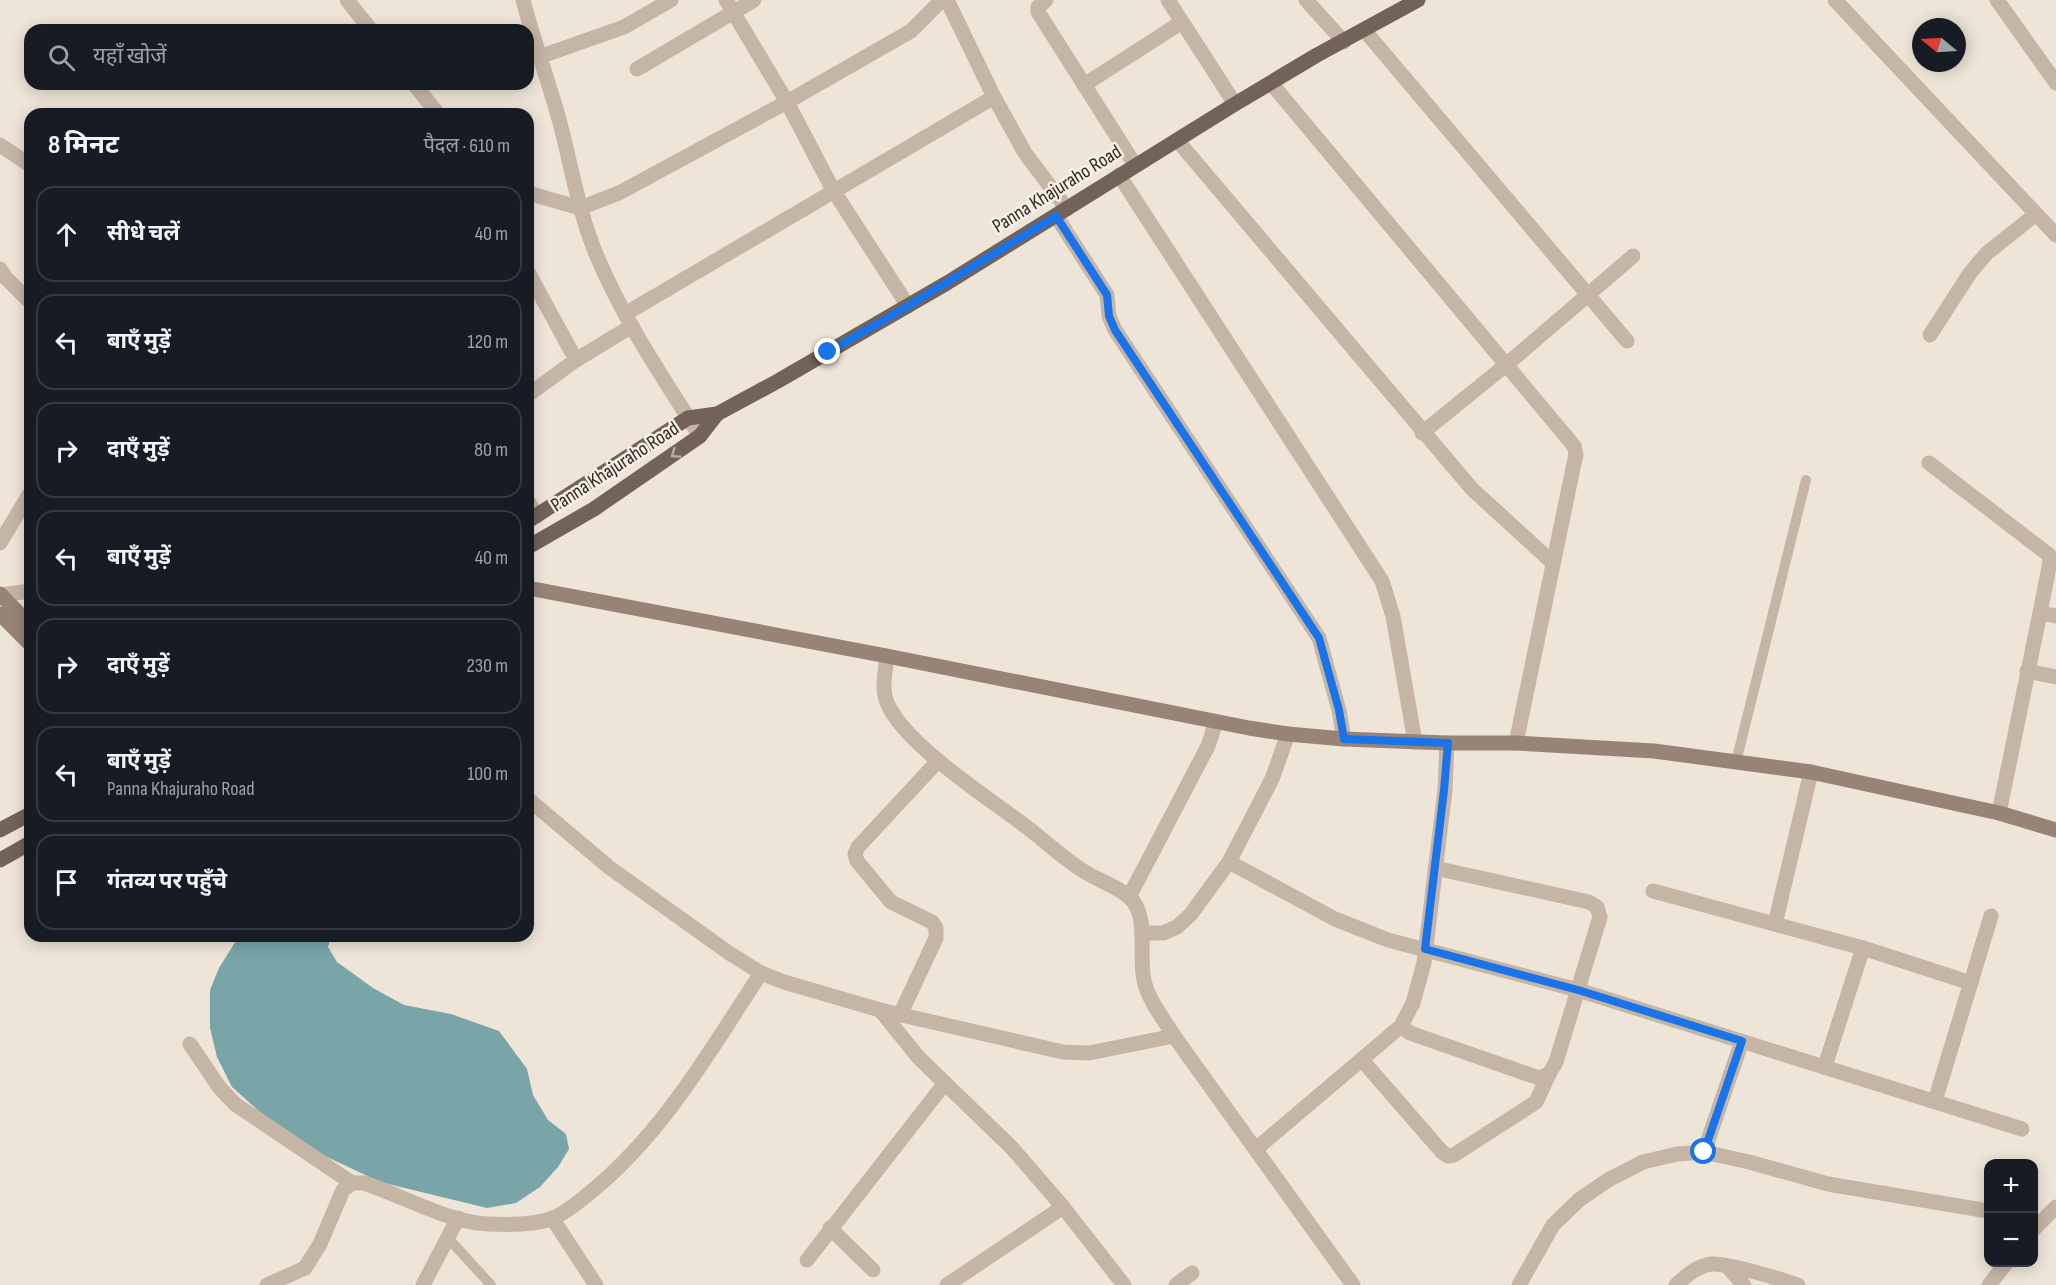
<!DOCTYPE html>
<html lang="hi">
<meta charset="utf-8">
<style>
:root{--surface:#171b24;--page:#242831;--text:#f1f3f6;--muted:#9ea1a6;--line:#363941}
body{margin:0;font-family:"Sofia Sans Condensed","Noto Sans Devanagari",sans-serif;background:var(--page);color:var(--text)}
.controls{position:absolute;right:18px;bottom:18px;display:grid;overflow:hidden;border-radius:12px;box-shadow:0 3px 15px #0003}
.controls button{width:54px;height:54px;display:grid;place-items:center;padding:0;border:0;border-bottom:2px solid var(--line);background:var(--surface);color:var(--text);font:30px sans-serif}
.compass{position:absolute;left:1912px;top:18px;width:54px;height:54px;border-radius:50%;background:var(--surface);box-shadow:0 3px 15px #0003;rotate:288deg}
.stop{position:absolute;width:18px;height:18px;margin:-14px;border:4px solid #1a73e8;border-radius:50%;background:#fff}
.stop.end{background:#1a73e8;border-color:#fff;box-shadow:0 2px 6px #0008}
.list{margin:0;padding:0;list-style:none}
h2{display:flex;justify-content:space-between;align-items:center;height:78px;margin:0;padding:0 24px;font-size:26px}
h2 small{font-size:20px;font-weight:400;color:var(--muted)}
.list li{display:grid;grid-template-columns:39px 1fr auto;gap:18px;align-items:center;box-sizing:border-box;height:96px;margin:0 12px 12px;padding:0 12px;border:2px solid var(--line);border-radius:18px}
.list b{display:block;font-size:22px;white-space:nowrap}
.list p{margin:0;font-size:20px;white-space:nowrap;color:var(--muted)}
.list em{font-size:20px;font-style:normal;color:var(--muted)}
.icon{flex:none;width:33px;height:33px;fill:none;stroke:currentColor;stroke-width:2;stroke-linecap:round;stroke-linejoin:round}
.map{position:relative;flex:none;width:2056px;height:1285px;overflow:hidden}
.search{position:absolute;background:var(--surface);box-shadow:0 3px 15px #0003;left:24px;top:24px;width:510px;height:66px;display:flex;align-items:center;gap:15px;box-sizing:border-box;padding:0 21px;border-radius:18px;color:var(--muted);font-size:22px}
.panel{position:absolute;background:var(--surface);box-shadow:0 3px 15px #0003;left:24px;top:108px;width:510px;height:834px;border-radius:18px}
.map>svg:first-child{display:block}
</style>
<div class="map">
<svg width="2056" height="1285" viewBox="0 0 2056 1285">
<rect width="100%" height="100%" fill="#eee5d8"/>
<path fill="#79a5a9" d="M239,936H331L328,947L337,962L373,988L404,1005L451,1014L499,1031L527,1069L533,1095L548,1120L566,1134L569,1149L558,1167L540,1187L516,1203L487,1208L380,1182L325,1156L260,1112L232,1087L217,1057L210,1028V990L219,968Z"/>
<g fill="none" stroke-linecap="round" stroke-linejoin="round">
<g stroke="#c5b5a5" stroke-width="10">
<path d="M1736,762L1806,480"/>
<path d="M448,1238L491,1285"/>
</g>
<g stroke="#c5b5a5" stroke-width="15">
<path d="M347,0L371,30"/>
<path d="M726,0L787,102L833,190L908,306"/>
<path d="M947,0L994,97L1025,153L1067,209"/>
<path d="M1046,0L1038,7V12L1135,165"/>
<path d="M1168,0L1235,104"/>
<path d="M1306,0L1344,42"/>
<path d="M1835,0L2056,235"/>
<path d="M1997,0L2056,83"/>
<path d="M1365,31L1627,341"/>
<path d="M539,57L624,27L671,0"/>
<path d="M637,69L754,0"/>
<path d="M1271,83L1574,446L1576,454L1516,743"/>
<path d="M414,84L438,114"/>
<path d="M1084,85L1182,22"/>
<path d="M1177,140L1472,489L1553,563"/>
<path d="M0,145L30,165"/>
<path d="M1119,175L1382,581L1393,616L1415,742"/>
<path d="M528,193L580,208L619,193L787,102L911,31L942,0"/>
<path d="M1056,216L1107,295L1109,316L1115,330L1319,638L1339,710L1344,739"/>
<path d="M0,269L6,278L30,302"/>
<path d="M528,272L576,360L632,326"/>
<path d="M625,314L994,97"/>
<path d="M1930,335L1970,273L1987,253L2036,214"/>
<path d="M528,395L576,360"/>
<path d="M1422,433L1506,365L1633,256"/>
<path d="M1929,463L2049,555L2050,562L2040,613"/>
<path d="M528,501L537,516"/>
<path d="M0,543L30,493"/>
<path d="M1,595L30,591"/>
<path d="M887,656C886,669 882,683 885,696C894,738 990,799 1024,825C1043,839 1061,857 1082,870C1096,880 1116,885 1129,897C1150,915 1138,955 1144,980C1148,1000 1163,1018 1174,1036L1353,1285"/>
<path d="M2027,671L2056,677"/>
<path d="M528,799L610,868L729,953L761,973L784,982L880,1010L1063,1052L1089,1053L1174,1036"/>
<path d="M1999,813L2040,613L2056,616"/>
<path d="M1229,862L1335,919L1388,940L1578,990L2022,1129"/>
<path d="M1653,891L1863,948L1971,983"/>
<path d="M1129,897L1208,746L1216,722"/>
<path d="M1775,924L1811,772"/>
<path d="M1142,933H1163L1177,927L1191,914L1229,862L1272,779L1288,734"/>
<path d="M880,1010L919,1058L1012,1148L1063,1207L1124,1285"/>
<path d="M900,1015L936,938V928L932,922L891,902L857,861L855,854L858,847L938,761"/>
<path d="M1401,1026L1410,1033L1539,1078L1549,1074L1556,1062L1600,917L1597,907L1589,902L1435,868"/>
<path d="M190,1044L219,1087L235,1104L352,1183"/>
<path d="M1362,1060L1442,1152L1448,1156L1454,1155L1536,1102L1549,1074"/>
<path d="M1825,1066L1863,948"/>
<path d="M1935,1101L1991,916"/>
<path d="M1256,1149L1401,1026L1413,1003L1424,963L1445,790L1447,743"/>
<path d="M1704,1152L1742,1041"/>
<path d="M552,1218L596,1285"/>
<path d="M830,1228L873,1270"/>
<path d="M2034,1229L2056,1207"/>
<path d="M807,1260L945,1083"/>
<path d="M1727,1266L1744,1285"/>
<path d="M267,1285L305,1268L320,1244L343,1190L352,1183H364C401,1195 449,1223 488,1224C508,1225 532,1225 551,1219C565,1214 581,1200 592,1191C664,1132 711,1049 761,973"/>
<path d="M423,1285L458,1218"/>
<path d="M947,1285L1063,1207"/>
<path d="M1176,1285L1192,1273"/>
<path d="M1519,1285L1553,1225L1579,1200L1608,1180L1643,1162L1677,1154L1704,1152L1749,1162L1828,1184L1988,1211"/>
<path d="M1676,1285C1686,1276 1697,1266 1711,1264C1729,1263 1780,1279 1798,1285"/>
<path d="M1989,1285L2007,1262"/>
</g>
<path stroke="#c5b5a5" stroke-width="15" d="M523,0C534,43 550,84 561,127C572,169 579,213 596,254C623,319 663,378 700,436"/>
<g stroke="#988477" stroke-width="15">
<path d="M528,588L887,656L1249,728L1288,734L1344,739L1447,743H1516L1654,751L1811,772L1999,813L2056,830"/>
<path d="M0,594L30,625"/>
<path d="M0,614L30,644"/>
</g>
<g stroke="#726258" stroke-width="15">
<path d="M528,521L688,418L717,414L778,381L947,283L1235,104L1317,55L1418,0"/>
<path d="M528,547L594,509L700,436L717,414"/>
<path d="M0,830L30,814"/>
<path d="M0,860L30,843"/>
</g>
</g>
<defs><path id="oneway-chevron" d="M-2-3.5L2.5 0L-2 3.5" fill="none" stroke-width="1.6" stroke-linecap="round" stroke-linejoin="round" transform="scale(1.5)"/></defs>
<use stroke="#bbb0a4" href="#oneway-chevron" transform="translate(675 454) rotate(145)"/>
<g fill="none" stroke-linecap="round" stroke-linejoin="round">
<path stroke="#1a73e8" stroke-width="8" d="M828,352L908,306L1056,216L1107,295L1109,316L1115,330L1319,638L1339,710L1344,739L1448,743L1444,790L1425,949L1578,990L1742,1041L1704,1152"/>
</g>
<g text-anchor="middle" dominant-baseline="central" stroke-width="5" stroke-linejoin="round" paint-order="stroke">
<g font-size="20" fill="#312a25" stroke="#f7efe3">
<text transform="translate(1057 189) rotate(-32)">Panna Khajuraho Road</text>
<text transform="translate(615 467) rotate(-33)">Panna Khajuraho Road</text>
</g>
</g>
</svg>
<div class="controls">
<button>+</button>
<button>−</button>
</div>
<svg class="compass" viewBox="-18 -18 36 36"><path d="M0-13l5 13h-10z" fill="#e53935"/><path d="M0 13l5-13h-10z" fill="#9ea1a6"/></svg>
<div class="stop" style="left:1704px;top:1152px"></div>
<div class="stop end" style="left:828px;top:352px"></div>
<div class="search"><svg class="icon" aria-label="search" viewBox="0 0 24 24"><circle cx="10" cy="10" r="6"/><path d="M15 15l6 6"/></svg>यहाँ खोजें</div>
<section class="panel">
<h2>8 मिनट<small>पैदल · 610 m</small></h2>
<ul class="list">
<li><svg class="icon" aria-label="ahead" viewBox="0 0 24 24"><path d="M12 20V5M6 11l6-6 6 6"/></svg><div><b>सीधे चलें</b></div><em>40 m</em></li>
<li><svg class="icon" aria-label="left" viewBox="0 0 24 24"><path d="M17 20v-9H6M10 6l-5 5 5 5"/></svg><div><b>बाएँ मुड़ें</b></div><em>120 m</em></li>
<li><svg class="icon" aria-label="right" viewBox="0 0 24 24"><path d="M7 20v-9h11M14 6l5 5-5 5"/></svg><div><b>दाएँ मुड़ें</b></div><em>80 m</em></li>
<li><svg class="icon" aria-label="left" viewBox="0 0 24 24"><path d="M17 20v-9H6M10 6l-5 5 5 5"/></svg><div><b>बाएँ मुड़ें</b></div><em>40 m</em></li>
<li><svg class="icon" aria-label="right" viewBox="0 0 24 24"><path d="M7 20v-9h11M14 6l5 5-5 5"/></svg><div><b>दाएँ मुड़ें</b></div><em>230 m</em></li>
<li><svg class="icon" aria-label="left" viewBox="0 0 24 24"><path d="M17 20v-9H6M10 6l-5 5 5 5"/></svg><div><b>बाएँ मुड़ें</b><p>Panna Khajuraho Road</p></div><em>100 m</em></li>
<li><svg class="icon" aria-label="arrive" viewBox="0 0 24 24"><path d="M6 21V4h12l-3 4 3 4H6"/></svg><div><b>गंतव्य पर पहुँचे</b></div></li>
</ul>
</section>
</div>
